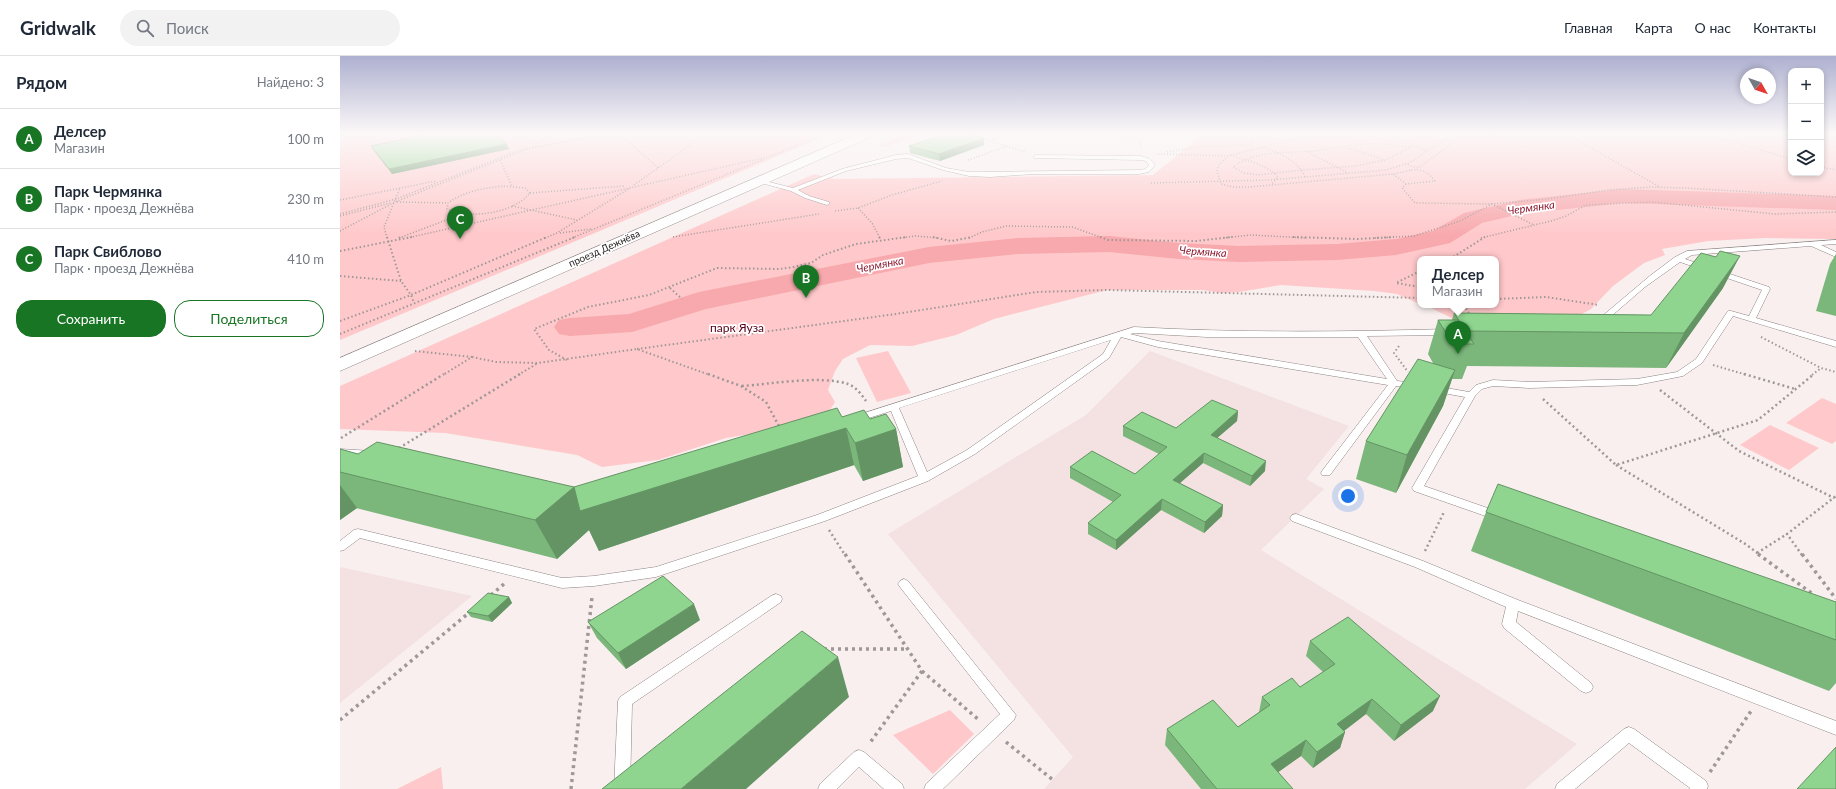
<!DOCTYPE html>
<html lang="ru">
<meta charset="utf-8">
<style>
:root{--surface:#fff;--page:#f2f2f3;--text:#1f2937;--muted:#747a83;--line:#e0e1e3;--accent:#187524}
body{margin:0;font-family:Lato,sans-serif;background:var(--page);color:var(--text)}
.controls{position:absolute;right:12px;top:12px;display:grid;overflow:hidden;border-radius:8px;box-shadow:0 2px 6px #0003}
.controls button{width:36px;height:36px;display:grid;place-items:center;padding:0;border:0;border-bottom:1px solid var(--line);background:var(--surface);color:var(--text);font:20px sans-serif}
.compass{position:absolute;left:1400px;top:12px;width:36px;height:36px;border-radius:50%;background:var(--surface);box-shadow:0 2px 6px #0003;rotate:130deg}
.you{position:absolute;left:1008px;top:440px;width:14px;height:14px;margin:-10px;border:3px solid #fff;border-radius:50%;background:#1a73e8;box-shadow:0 0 0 6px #1a73e833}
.badge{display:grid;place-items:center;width:26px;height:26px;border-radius:50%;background:var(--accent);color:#fff;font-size:13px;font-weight:700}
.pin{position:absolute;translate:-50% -33px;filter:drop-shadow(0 1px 2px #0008)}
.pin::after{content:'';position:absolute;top:21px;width:14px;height:12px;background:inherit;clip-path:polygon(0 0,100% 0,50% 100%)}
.popup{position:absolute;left:1077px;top:200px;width:82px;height:52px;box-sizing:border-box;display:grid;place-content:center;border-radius:8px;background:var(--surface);filter:drop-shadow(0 1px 3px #0005);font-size:13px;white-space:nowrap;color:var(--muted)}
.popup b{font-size:15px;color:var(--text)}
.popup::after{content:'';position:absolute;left:50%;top:100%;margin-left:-8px;border:8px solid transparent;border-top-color:var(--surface)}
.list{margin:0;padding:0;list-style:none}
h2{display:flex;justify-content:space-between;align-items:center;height:52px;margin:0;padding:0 16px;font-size:17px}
h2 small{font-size:13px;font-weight:400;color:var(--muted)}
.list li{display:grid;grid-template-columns:26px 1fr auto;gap:12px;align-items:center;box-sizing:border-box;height:60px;padding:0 16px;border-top:1px solid var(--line)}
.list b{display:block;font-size:15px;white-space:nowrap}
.list p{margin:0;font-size:13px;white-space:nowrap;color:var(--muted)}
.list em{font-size:13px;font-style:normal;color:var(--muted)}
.actions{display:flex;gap:8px;padding:12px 16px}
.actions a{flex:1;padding:9px 0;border:1px solid var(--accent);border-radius:16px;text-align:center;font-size:14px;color:var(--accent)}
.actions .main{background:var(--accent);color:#fff}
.icon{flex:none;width:22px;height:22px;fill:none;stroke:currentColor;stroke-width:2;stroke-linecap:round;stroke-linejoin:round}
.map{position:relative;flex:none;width:1496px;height:733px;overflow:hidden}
header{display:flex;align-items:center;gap:24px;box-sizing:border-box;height:56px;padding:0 20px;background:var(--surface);border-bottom:1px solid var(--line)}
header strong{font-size:19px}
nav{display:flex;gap:22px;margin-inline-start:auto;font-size:14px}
.search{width:280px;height:36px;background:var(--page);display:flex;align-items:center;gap:10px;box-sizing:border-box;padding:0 14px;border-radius:22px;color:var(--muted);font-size:15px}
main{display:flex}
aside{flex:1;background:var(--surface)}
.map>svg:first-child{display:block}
</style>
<header>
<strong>Gridwalk</strong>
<div class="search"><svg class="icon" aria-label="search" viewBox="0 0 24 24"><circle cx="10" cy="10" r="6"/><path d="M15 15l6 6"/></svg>Поиск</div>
<nav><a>Главная</a><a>Карта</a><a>О нас</a><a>Контакты</a></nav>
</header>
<main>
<aside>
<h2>Рядом<small>Найдено: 3</small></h2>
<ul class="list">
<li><span class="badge">A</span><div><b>Делсер</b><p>Магазин</p></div><em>100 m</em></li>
<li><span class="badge">B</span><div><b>Парк Чермянка</b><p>Парк · проезд Дежнёва</p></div><em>230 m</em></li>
<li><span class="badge">C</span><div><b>Парк Свиблово</b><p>Парк · проезд Дежнёва</p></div><em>410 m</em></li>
</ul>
<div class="actions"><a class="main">Сохранить</a><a>Поделиться</a></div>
</aside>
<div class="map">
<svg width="1496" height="733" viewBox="0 0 1496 733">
<rect width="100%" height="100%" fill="#f9efef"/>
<g fill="#f4e1e2">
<path d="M810,295L1009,370L966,423L984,433L921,494L1237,688L1185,733H704L733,701L548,478L746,359Z"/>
<path d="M0,511L132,540L0,647Z"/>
</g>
<g fill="#ffc8ca">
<path d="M0,77H493L0,284Z"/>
<path d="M568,77H583L546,91L539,90Z"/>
<path d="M882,77H1451V117H1481V77H1496V183L1425,182L1368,185L1322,193L1325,199L1304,207L1273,230L1251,253L1229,265L1126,269L1085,249H1156V203H1080V248L1057,238L1034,235L941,229L899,236L882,237L863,234H767L654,263L616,279L572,290L530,289L503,303L495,315L488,334L495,346L486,360L460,370L386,382L318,404L262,411L237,399L105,377L0,373V330L474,118L494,123L813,119L850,89L855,82L865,78Z"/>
<path d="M548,295L571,337L537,346L516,302Z"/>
<path d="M1482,342L1496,348V385L1492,388L1446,367Z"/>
<path d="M1430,369L1479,392L1449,414L1400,389Z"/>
<path d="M610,654L634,678L593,718L553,679Z"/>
<path d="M101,711L103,733H57Z"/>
</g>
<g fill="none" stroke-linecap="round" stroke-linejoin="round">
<path fill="#f8a9ad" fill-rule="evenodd" d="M1283,133L1496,140V154L1283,147L1180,158L1142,167L1110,187L1056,199L997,204L899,206L839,203L769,196L678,198L589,207L366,253L292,276L230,280L219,278L214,271L219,264L230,262L289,258L359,236L589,191L678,182L769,180L839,187L899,190L997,188L1056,183L1093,175L1124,157L1180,144Z"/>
<g stroke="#8c8383" stroke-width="1">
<g id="service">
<path d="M568,98L606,112L629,116L799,114L805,113L809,109L806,105L801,104L694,102V100L696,99L801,100L810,103L815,109L809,116L799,118H694L650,121L629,120L603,114L568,102L556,103L506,115L458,134L469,140L489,146V148L487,149L465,142L451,135L414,125L417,123L453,132L502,113L556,99Z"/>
<path d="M1496,184V188L1481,189L1496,196V201L1471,190L1352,199L1345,203L1429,231L1430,233L1416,262L1496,285V291L1393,260L1362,307L1343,320L1297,329L1189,332L1153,330L1142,333L1135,340L1084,430L1162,457L1164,460L1162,463H1154L1074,435L1072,432L1125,341L1092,335L1090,333L1092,331L1095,330L1129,336L1136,329L1153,324L1189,326L1297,323L1337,316L1356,303L1388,255H1391L1409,260L1422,234L1340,206L1305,231L1261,269L1258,270L1254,267L1311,219L1335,201L1347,195Z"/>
<path d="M794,271C899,277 1003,276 1108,273L1112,276L1108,279L1027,280L1057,325L1076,327L1081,330L1076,333L1056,330L990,419H982L981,417L982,415L1048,329L818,291L781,281L769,302L635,398L588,425L485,465L316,521L254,530L222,532L20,482L4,494L0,495V485L14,474L18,473L222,522L254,520L316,511L477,459L578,420L551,355L516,366L511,363L512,361ZM795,277L867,281H1018L1047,323L818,285L790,278ZM771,284L763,298L627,394L587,416L559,352Z"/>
<path d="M0,393L32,395L37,398L32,401L0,399Z"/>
<path d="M956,458L1083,505L1178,544L1496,665V679L1178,555L1176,566L1251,627L1253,631L1251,635L1246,637L1241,635L1164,572L1162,568L1166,551L1075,511L952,465L950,462L952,459Z"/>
<path d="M564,523L568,525L676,659L674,664L603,733H584L586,728L660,658L560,531L558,528L560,525Z"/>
<path d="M436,538L441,540L442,543L441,546L292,648L290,733H274L278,645L280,641L431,540Z"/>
<path d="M1289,671L1294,673L1366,725L1368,730L1367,733H1349L1350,732L1289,687L1235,733H1215L1217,728L1284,673Z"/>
<path d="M519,694L524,696L562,728L564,733H544L519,711L497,733H478L480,728L514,696Z"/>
</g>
</g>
<g stroke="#8c8383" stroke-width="1">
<path id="secondary" d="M519,77H535L533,80L0,315V302Z"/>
</g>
<g stroke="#9f9898" stroke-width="1.5" stroke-dasharray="1 2" stroke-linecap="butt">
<path d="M279,77L318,112"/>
<path d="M444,77L483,78"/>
<path d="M559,77H566"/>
<path d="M683,77L693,79L780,80L794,82L801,85V90"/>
<path d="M1053,77L1063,85L1087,95"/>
<path d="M1098,77L1182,80L1266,77"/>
<path d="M1299,77L1451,80"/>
<path d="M1226,78L1320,131"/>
<path d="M1374,80L1451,103"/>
<path d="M1487,80H1496"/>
<path d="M1481,81L1496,83"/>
<path d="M641,82L649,85L670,77"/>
<path d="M649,85L686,96"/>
<path d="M193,90L215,77"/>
<path d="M924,91C940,98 958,104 965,121"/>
<path d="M1069,91C1055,89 1040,87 1026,88C1008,89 991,93 974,95C947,97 916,94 893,111L904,117L918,119L962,114L1015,110L1046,104L1072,90"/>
<path d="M1008,92L1045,104"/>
<path d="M186,93L279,77L478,80"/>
<path d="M827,96L864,90L912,89V77"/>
<path d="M968,96L1008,117"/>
<path d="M818,98L888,100L977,77"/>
<path d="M891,99C907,105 926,108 938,121L931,129"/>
<path d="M888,100L879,109L877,115L881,128L893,131H909L1053,118"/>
<path d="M160,104L172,130"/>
<path d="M628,104L667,90"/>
<path d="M1065,108L1078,112L1124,79"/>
<path d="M1481,111L1496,114"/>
<path d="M1071,114C1083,113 1088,116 1095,125L1066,128L1053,118Z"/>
<path d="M811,127L929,124L1046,114L1069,107L1114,77"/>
<path d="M1066,128L1062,132L1075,147L1152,148L1194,169"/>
<path d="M294,129L367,77"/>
<path d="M164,130L185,132L190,137C173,158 131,163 107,153L108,147C125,135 144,132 164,130Z"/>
<path d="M190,137L284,130"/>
<path d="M0,144L96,125"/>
<path d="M57,146L108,147"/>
<path d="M172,150L237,164"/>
<path d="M518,152L532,167L540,182"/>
<path d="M495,155L518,152L552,139L602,125"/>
<path d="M0,158L56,143L180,94L258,79"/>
<path d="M0,160L50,147"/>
<path d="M0,175L55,146L187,93"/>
<path d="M220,177L251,173"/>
<path d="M333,181L479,158"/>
<path d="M47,182L44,171L60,132"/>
<path d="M59,182L122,158"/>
<path d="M67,182L423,102"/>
<path d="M205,182L217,177L290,132"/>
<path d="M232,182L487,77"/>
<path d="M560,182L575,180L598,182"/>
<path d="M629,182L642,176L666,170L732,171L763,182"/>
<path d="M883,182L911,179L967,182"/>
<path d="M1035,182L1074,180L1120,165L1152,148L1208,143L1268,134L1310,131L1345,132L1496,141"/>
<path d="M1141,182L1211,165L1226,160L1246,149L1312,146L1435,158L1496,156"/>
</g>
<g stroke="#9f9898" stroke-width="2" stroke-dasharray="1.5 2.5" stroke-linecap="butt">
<path d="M47,181L61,225L71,239L74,247"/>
<path d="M539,181L541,184"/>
<path d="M593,181L611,185L632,181"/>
<path d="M760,181L768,184L856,185L892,181"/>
<path d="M953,181L1018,183L1054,181"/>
<path d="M59,182L61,181"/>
<path d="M0,195L72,181"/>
<path d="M1110,203L1145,181"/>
<path d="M1080,215L1056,227L1080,231"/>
<path d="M0,220L61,225"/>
<path d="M330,232L342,243"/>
<path d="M1156,243L1206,241L1259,249"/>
<path d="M1124,249L1130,259"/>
<path d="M0,265L71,239L207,181"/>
<path d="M0,278L235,181"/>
<path d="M1421,281L1481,312L1496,316"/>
<path d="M1059,290L1054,297L1068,316"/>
<path d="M297,293L556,258L696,236L767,234L1080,242"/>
<path d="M75,295L132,301L103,319"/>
<path d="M132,301L156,306L198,307L297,293L370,319"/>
<path d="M227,304L209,294L194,273L248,251L309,239L377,212L440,213L453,211L471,207L483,199L516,188L567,181"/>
<path d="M1373,309L1407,319"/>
<path d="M178,319L198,307"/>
<path d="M1472,319L1481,312"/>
</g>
<g stroke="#9f9898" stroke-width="2.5" stroke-dasharray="2 3" stroke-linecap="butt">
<path d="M368,318L401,330L426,346L440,372"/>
<path d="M1404,318L1455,333"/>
<path d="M402,330C431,328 481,319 508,328C516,331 521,338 526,345"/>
<path d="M1320,334L1399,395L1494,442"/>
<path d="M1203,343L1276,409L1418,364L1474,318"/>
<path d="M1,382L104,318"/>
<path d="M59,392L180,318"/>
<path d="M1276,409L1407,489L1420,499"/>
<path d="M489,474L505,499"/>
<path d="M1085,495L1104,456"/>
<path d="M1417,497L1447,478"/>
<path d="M1462,499L1447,478L1496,440"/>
</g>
<g stroke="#9f9898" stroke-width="3.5" stroke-dasharray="3 4" stroke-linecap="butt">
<path d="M505,498L582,615L529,688"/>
<path d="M1418,498L1474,539"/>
<path d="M1462,498L1496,543"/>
<path d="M151,539L164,528"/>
<path d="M484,593H567"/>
<path d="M582,615L639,664"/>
<path d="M0,664L130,556"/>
<path d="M666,686L713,724"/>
<path d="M1370,716L1411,655"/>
<path d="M231,733L252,541"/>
</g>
<use href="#service" fill="#fff" fill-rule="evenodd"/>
<use href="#secondary" fill="#fff" fill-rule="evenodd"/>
</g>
<g fill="#7bb67b">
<path d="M644,89L600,105L570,97L569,90Z"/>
<path d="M31,90L169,93L52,118L34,95Z"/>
<path d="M1496,198V260L1476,255L1490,208Z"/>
<path d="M1383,232L1326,312L1127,310L1122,323H1112L1103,350L1056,437L1016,423L1026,385L1093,307L1088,298L1098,264H1112L1114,257L1311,259Z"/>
<path d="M898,355L897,365L877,382L925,415L910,430L863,407L840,427L883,449L882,460L864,477L821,454L776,494L748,478V467L773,446L730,422V411L795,418L819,398L783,380V370L836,372Z"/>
<path d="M502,361L530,363L556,373L563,411L523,425L514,409L259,495L249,474L217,503L16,452H17L0,464V393L18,398L234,431Z"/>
<path d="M1146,456L1496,546V627L1489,635L1131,495Z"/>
<path d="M169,541L172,547L152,566L131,561L127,556Z"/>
<path d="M360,564L286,613L257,582L248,566Z"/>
<path d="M970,585L1093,655L1054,685L1026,658L1004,675L1005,676L1000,692L973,712L961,700L938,716L953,733H861L825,689L827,673L898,671L919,656L922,641L960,631L983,616L966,600Z"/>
</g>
<g fill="#649464">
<path d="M644,82V89L600,105L599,98Z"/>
<path d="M167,88L169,93L52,118L49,113Z"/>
<path d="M1400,200L1383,232L1326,312L1344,277Z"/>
<path d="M1115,314L1103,350L1056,437L1067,399Z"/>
<path d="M898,355L897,365L869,389L871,379Z"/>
<path d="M506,372L514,409L259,495L249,474L217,503L195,464L234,431Z"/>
<path d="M556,373L563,411L523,425L515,387Z"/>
<path d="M864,397L863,407L832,434L833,424Z"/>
<path d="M926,405L925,415L910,430L912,420Z"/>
<path d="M0,429L17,452L0,464Z"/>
<path d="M822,443L821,454L776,494V484Z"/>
<path d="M883,449L882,460L864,477L865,466Z"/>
<path d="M169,541L172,547L152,566L148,560Z"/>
<path d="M354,548L360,564L286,613L278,597Z"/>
<path d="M498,601L509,641L406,733H341Z"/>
<path d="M1100,640L1093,655L1054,685L1061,669Z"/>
<path d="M1032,643L1026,658L992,684L997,668Z"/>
<path d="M1005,676L1000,692L973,712L977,696Z"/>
<path d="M966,684L961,700L927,724L931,708Z"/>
</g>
<g fill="#8fd48f" stroke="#649464">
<path d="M93,77H154L167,88L49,113L31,90Z"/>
<path d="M609,77H626L644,82L599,98L569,90Z"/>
<path d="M1380,195L1400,200L1344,277L1126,275L1114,257L1311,259L1361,197L1376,201Z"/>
<path d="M1098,264H1118L1134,288H1113Z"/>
<path d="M1078,303L1115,314L1067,399L1026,385Z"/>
<path d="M872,344L898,355L871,379L926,405L912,420L864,397L833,424L883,449L865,466L822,443L776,484L748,467L781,439L730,411L752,395L795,418L827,391L783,370L802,356L836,372Z"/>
<path d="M497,352L502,361L524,354L530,363L546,358L556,373L515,387L506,372L240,455L234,431Z"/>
<path d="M37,386L234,431L195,464L0,416V393L18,398Z"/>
<path d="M1158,428L1496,546V584L1146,456Z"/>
<path d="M323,520L354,548L278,597L248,566Z"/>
<path d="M148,537L169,541L148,560L127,556Z"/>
<path d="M1008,561L1100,640L1061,669L1032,643L997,668L1005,676L977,696L966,684L931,708L953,733H877L827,673L873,644L898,671L930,649L922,641L952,622L960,631L995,608L970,585Z"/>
<path d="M462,575L498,601L341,733H262Z"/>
<path d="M1496,691V733H1457Z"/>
</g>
<linearGradient id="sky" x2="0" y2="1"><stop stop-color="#aeb0d0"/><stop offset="0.43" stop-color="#fcf8f8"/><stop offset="1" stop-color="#fcf8f8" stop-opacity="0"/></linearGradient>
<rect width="1496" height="180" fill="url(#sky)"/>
<g text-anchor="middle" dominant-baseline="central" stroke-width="3.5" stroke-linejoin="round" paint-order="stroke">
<g font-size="10" fill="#272323" stroke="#fff">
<text transform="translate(264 192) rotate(-24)">проезд Дежнёва</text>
</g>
<g font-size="11" font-style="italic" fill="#8c1a31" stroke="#fff">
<text transform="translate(1191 151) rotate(-8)">Чермянка</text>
<text transform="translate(863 195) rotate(4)">Чермянка</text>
<text transform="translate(540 208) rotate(-11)">Чермянка</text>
</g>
<g font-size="12" fill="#570016" stroke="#fff">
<text x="397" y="271">парк Яуза</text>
</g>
</g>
</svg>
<div class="controls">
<button>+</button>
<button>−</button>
<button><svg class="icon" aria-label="layers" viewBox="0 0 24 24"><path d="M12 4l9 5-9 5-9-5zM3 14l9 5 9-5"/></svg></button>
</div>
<svg class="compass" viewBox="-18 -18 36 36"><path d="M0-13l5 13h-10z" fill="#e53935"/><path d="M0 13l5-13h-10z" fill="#747a83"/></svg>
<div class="you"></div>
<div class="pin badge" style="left:1118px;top:298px">A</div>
<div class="popup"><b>Делсер</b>Магазин</div>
<div class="pin badge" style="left:466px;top:242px">B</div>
<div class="pin badge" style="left:120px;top:183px">C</div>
</div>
</main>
